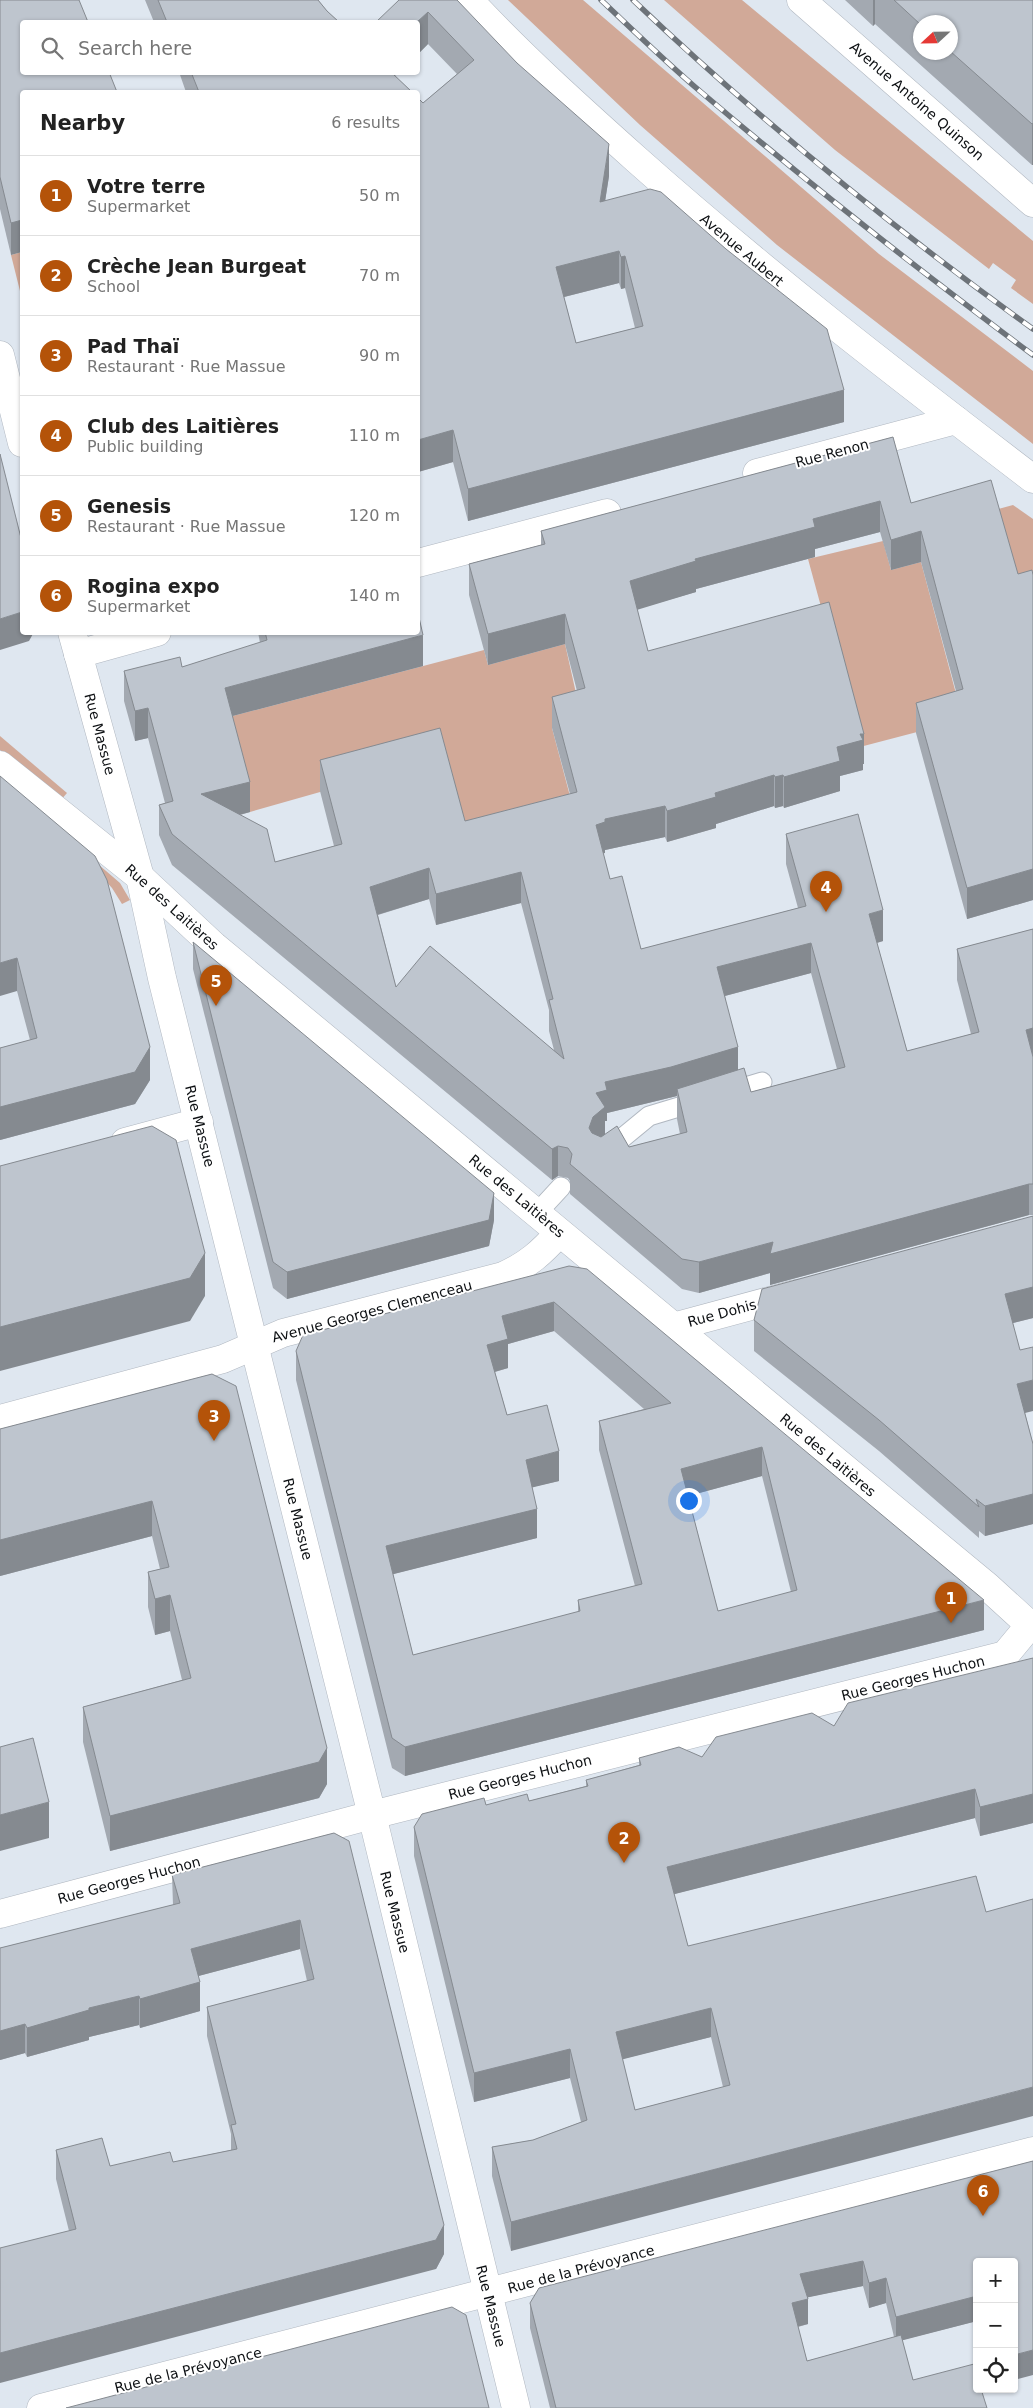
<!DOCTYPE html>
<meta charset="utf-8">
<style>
:root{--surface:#fff;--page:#f6f6f6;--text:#222;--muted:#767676;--line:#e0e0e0;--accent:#b45309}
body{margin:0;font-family:"DejaVu Sans",sans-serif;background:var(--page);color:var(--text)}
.controls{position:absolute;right:15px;bottom:15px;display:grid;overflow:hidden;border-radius:5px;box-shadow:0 1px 4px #0004}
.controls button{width:45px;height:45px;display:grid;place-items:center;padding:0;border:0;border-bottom:1px solid var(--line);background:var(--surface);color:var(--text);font:25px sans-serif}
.compass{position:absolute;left:913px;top:15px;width:45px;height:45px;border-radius:50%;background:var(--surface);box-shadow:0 1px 4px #0004;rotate:248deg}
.you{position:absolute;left:688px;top:1500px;width:18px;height:18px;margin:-12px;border:4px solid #fff;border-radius:50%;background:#1a73e8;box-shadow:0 0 0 8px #1a73e833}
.badge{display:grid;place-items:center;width:32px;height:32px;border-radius:50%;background:var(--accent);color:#fff;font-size:16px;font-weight:700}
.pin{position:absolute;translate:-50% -41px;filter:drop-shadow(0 1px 2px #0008)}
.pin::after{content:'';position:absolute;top:26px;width:18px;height:15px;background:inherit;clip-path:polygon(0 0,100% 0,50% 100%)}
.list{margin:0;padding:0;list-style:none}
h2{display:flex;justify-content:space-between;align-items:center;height:65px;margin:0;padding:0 20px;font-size:21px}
h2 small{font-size:16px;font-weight:400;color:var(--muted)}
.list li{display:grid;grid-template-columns:32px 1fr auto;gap:15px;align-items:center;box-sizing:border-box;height:80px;padding:0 20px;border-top:1px solid var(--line)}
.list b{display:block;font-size:19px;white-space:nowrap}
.list p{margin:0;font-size:16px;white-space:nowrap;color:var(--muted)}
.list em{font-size:16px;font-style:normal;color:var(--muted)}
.icon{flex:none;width:28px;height:28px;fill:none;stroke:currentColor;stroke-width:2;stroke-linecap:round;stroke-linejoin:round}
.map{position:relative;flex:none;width:1033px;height:2408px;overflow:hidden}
.search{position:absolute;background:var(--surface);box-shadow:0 1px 4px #0004;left:20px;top:20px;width:400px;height:55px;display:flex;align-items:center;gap:12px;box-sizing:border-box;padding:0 18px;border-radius:5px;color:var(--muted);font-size:19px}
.panel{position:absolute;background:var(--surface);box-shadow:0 1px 4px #0004;left:20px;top:90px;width:400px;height:545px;border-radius:5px}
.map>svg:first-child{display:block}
</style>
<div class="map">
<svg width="1033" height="2408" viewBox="0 0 1033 2408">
<rect width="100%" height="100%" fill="#dfe7f0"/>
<g fill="#d1a998">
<path d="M508,0H583L879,254L1033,371V444L777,245L640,125Z"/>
<path d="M664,0H742L1033,241V304L1011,288L1016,280L993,263L989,269L835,150Z"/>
<path d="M22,252V299L11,255Z"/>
<path d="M1013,505L1033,519V579L1012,584L991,511Z"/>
<path d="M883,541L891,570L921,562L963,720L856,748L847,702L808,559Z"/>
<path d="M565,644L582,720L552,728L580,834L465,852L440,758L250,812L225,718L484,650L488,665Z"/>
<path d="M0,736L67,793L60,801L0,750Z"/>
<path d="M63,834L120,883L130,900L122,904L112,888Z"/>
</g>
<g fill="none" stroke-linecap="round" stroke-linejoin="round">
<g stroke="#b0b7c0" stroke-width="21">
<g id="lane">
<path d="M604,1153L649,1116L762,1082"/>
<path d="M537,1213L561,1187"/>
</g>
</g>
<g stroke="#b0b7c0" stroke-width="29">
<g id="street">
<path d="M469,0C521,56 579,108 636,159C763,272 898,376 1033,479"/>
<path d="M801,0L1033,203"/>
<path d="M0,355L22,443"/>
<path d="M757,473L956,420"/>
<path d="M418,563L607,513"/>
<path d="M72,632L140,877L162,978L372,1815L516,2408"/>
<path d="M78,654L157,632"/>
<path d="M0,765L140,877L214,946L988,1587L1033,1628"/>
<path d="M125,1142L199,1122"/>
<path d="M673,1327L795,1294"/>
<path d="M0,1419L223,1359L283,1333L503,1276C528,1265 542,1252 559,1233"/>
<path d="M0,1914L372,1815L1005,1655L1030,1625"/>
<path d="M41,2408L1033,2151"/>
</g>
</g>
<use href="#lane" stroke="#fff" stroke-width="19"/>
<use href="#street" stroke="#fff" stroke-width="28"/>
<g stroke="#6d7379" stroke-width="5.5">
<g id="rail">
<path d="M601,0C634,31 667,63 701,92C809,184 920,271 1033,355"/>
<path d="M633,0C758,119 893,228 1033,329"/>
</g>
</g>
<use href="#rail" stroke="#fff" stroke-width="4" stroke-dasharray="11" stroke-linecap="butt"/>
</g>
<g fill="#a3a9b1" fill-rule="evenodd">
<path d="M0,0L117,92L11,255L0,209Z"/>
<path d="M145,0H318L327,11L339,22H154Z"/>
<path d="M457,0L609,176L605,201L844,422L468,521L453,462L418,472V98L423,103L457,74L428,44L418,54V22H376ZM619,283L621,289L625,288L635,328L576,343L564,297Z"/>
<path d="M845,0H1033V165H1032L875,24L873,26ZM920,22H950V52H920Z"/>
<path d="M179,72H398L395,76L412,92H186Z"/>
<path d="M893,437L911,503L1018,574L1033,575V900L967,919L916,733V703L956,691L921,562L891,570L880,532L815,549V557L696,589V592L637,609L648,651L864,764H863V770L840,776V791L784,808L783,806L775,808L774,806L716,824V828L667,842L665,837L605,850V853H603L610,879L641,949L798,908L786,864V834L883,941L877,943L907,1051L971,1034L957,980V949L1033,929V1215H1029L770,1285V1273L699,1293L682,1289L570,1194V1181L568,1178L558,1176L552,1180L172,865L159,835V805L165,803L148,738L135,741L124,701V671L182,667L260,643L258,632H418L423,666L232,716L250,812L240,815L275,862L334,846L320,791V760L465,821L570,794L552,728V697L577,691L565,644L488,665L469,595V564L541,545V531ZM429,899L436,925L521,903L549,1010V1031L554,1050L396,987L378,915ZM811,973L837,1069L751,1092L738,1070L725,996ZM677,1096V1119L680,1134L629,1147L605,1134V1121H607V1113Z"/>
<path d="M0,776L150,1080L135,1104L0,1140V1048L30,1040L17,991Z"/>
<path d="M193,942L494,1220L489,1246L287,1299L273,1288L193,969Z"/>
<path d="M1033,1216V1318L1013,1323L1025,1413L1033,1444V1524L985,1536L979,1531V1538L879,1451L754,1351V1320Z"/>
<path d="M569,1266L984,1630L405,1776L392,1768L296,1380V1351ZM554,1331L644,1409L599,1421V1450L635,1586L578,1600V1612L413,1655L393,1574L537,1538L532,1487L559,1481L507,1415L495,1372L508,1368V1344ZM762,1476L791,1592L718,1611L688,1496Z"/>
<path d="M212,1374L327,1784L319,1798L110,1851L83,1742V1707L182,1680L170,1631L155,1635L148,1607V1572L160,1569L152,1536L0,1576V1429Z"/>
<path d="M1033,1658V1823L980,1836L975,1818L674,1894L688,1946L986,1912L511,2251L492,2176V2147L533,2140L581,2122L570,2078L474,2102L414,1856V1827L486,1805L529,1801L586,1786V1780L639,1765V1758L702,1757L834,1726ZM711,2037L723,2087L635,2110L622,2059Z"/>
<path d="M334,1833L444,2254L436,2269L69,2231L56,2179V2150L110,2166L173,2162L231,2150V2134L207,2036V2007L307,1981L300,1949L198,1976L200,2011L140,2028L139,2025L89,2037V2040L27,2057L25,2053L0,2060V1948L173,1905L172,1875Z"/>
<path d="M1033,2161L1014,2262H977V2321L902,2340L913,2380L987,2408H550L530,2328V2303ZM863,2286L869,2308L886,2303L894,2337L807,2361L798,2327L808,2324V2297Z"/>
</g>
<g fill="#858a90">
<path d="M873,0H875V24L873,26Z"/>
<path d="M428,12V44L418,54V22H417Z"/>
<path d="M378,72H398L378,92Z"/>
<path d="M1033,123V165H1032V124Z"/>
<path d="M609,144V176L600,234V202Z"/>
<path d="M22,220V252L11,255V223Z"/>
<path d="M619,251V283L556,299V267Z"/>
<path d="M625,256V288L621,289V257Z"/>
<path d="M844,390V422L468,521V489Z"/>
<path d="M453,430V462L418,472V440Z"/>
<path d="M880,501V532L815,549V557L696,589V592L630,612V581L813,519Z"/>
<path d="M921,531V562L891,570V540Z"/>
<path d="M22,612V632H34L29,641L0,650V619Z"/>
<path d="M565,614V644L488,665V634Z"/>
<path d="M423,635V666L225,718V688Z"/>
<path d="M148,708V738L135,741V711Z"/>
<path d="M860,734H864V764H863V770L840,776V791L784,808V777L837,747Z"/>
<path d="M774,775V806L716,824V828L667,842V811L715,793Z"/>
<path d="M783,775V806L775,808V777Z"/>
<path d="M250,782V812L201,825V794Z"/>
<path d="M665,806V837L605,850V853L596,855V825L605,819Z"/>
<path d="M429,868V899L370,917V887Z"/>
<path d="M1033,869V900L967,919V888Z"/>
<path d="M521,872V903L436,925V894Z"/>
<path d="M883,910V941L869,945V914Z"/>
<path d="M811,943V973L717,998V967Z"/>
<path d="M17,958V991L0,996V963Z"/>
<path d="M1033,1028V1058L1026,1030Z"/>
<path d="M150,1047V1080L135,1104L0,1140V1107Z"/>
<path d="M738,1047V1077L677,1089V1096L607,1113V1121H605V1138L593,1148L589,1128L596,1093L605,1082Z"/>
<path d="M558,1146V1176L552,1180V1149Z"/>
<path d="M1029,1184V1215L770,1285V1273L699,1293V1262L773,1242Z"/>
<path d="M494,1193V1220L489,1246L287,1299V1272Z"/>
<path d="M205,1253V1296L190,1321L0,1371V1327Z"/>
<path d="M1033,1287V1318L1005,1325V1294Z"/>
<path d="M554,1302V1331L508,1344V1368L487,1374V1345L502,1316Z"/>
<path d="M1033,1380V1411L1017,1415V1384Z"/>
<path d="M762,1447V1476L681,1498V1469Z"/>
<path d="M559,1451V1481L526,1489V1460Z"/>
<path d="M1033,1494V1524L985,1536V1506Z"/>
<path d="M152,1501V1536L0,1576V1540Z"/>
<path d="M537,1509V1538L386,1576V1546Z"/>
<path d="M170,1595V1631L155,1635V1599Z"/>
<path d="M984,1600V1630L405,1776V1747Z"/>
<path d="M327,1748V1784L319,1798L110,1851V1816Z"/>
<path d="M975,1789V1818L667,1896V1867Z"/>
<path d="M1033,1794V1823L980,1836V1807Z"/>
<path d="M49,1802V1838L0,1851V1815Z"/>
<path d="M300,1920V1949L191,1978V1949Z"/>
<path d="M200,1982V2011L140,2028V1999Z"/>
<path d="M139,1996V2025L89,2037V2040L27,2057V2028L89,2008Z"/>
<path d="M711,2008V2037L616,2061V2032Z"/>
<path d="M25,2024V2053L0,2060V2031Z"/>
<path d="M570,2049V2078L474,2102V2073Z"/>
<path d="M1033,2087V2116L511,2251V2222Z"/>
<path d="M444,2225V2254L436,2269L0,2383V2353Z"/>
<path d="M863,2261V2286L800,2299V2274Z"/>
<path d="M886,2278V2303L869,2308V2283Z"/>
<path d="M977,2296V2321L896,2342V2317Z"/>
<path d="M808,2299V2324L792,2328V2303Z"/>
<path d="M1033,2350V2375L1014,2380V2355Z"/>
</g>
<g fill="#bec5ce" stroke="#858a90" fill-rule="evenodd">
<path d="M0,0H79L88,22H22V72H109L117,92H22V220L11,223L0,177Z"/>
<path d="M158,0H318L327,11L339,22H167Z"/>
<path d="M399,0H457L517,63L609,144L600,202L650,189L661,192L726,249L827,329L844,390L468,489L453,430L418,440V98L423,103L474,60L428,12L417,22H376ZM619,251L621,257L625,256L643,326L576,343L556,267Z"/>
<path d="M894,0H1033V123L1032,124L950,51V22H920V24Z"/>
<path d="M191,72H391L412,92H199Z"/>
<path d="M893,437L911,503L991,480L1018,574L1032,570L1033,575V869L967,888L916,703L963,689L921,531L891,540L880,501L813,519L815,527L695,559L696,561L630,581L648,651L829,602L864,734H860L863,740L837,747L840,761L784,777L783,775L775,777L774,775L715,793L716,797L667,811L665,806L605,819V822L596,825L610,879L622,876L641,949L806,906L786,834L858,814L883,910L869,914L907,1051L979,1032L957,949L1033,929V1028L1026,1030L1033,1057V1184H1029L770,1254L773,1242L699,1262L682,1259L570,1164L572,1154L568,1148L558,1146L552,1149L172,834L159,805L173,801L148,708L135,711L124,671L180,657L182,667L267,640L265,632H418V613L423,635L225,688L250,782L201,794L267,829L275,862L342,844L320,760L440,728L465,821L577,792L552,697L585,688L565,614L488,634L469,564L545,544L541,531ZM429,868L436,894L521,872L553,999L549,1000L564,1059L430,946L396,987L370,887ZM811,943L845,1067L751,1092L744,1068L677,1089L687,1132L629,1147L617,1126L601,1137L592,1133L589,1128L593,1117L605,1107L596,1093L607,1090L605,1082L671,1067L738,1047L717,967Z"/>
<path d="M0,454L22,542V612L0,619Z"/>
<path d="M0,776L95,856L107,880L150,1047L135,1072L0,1107V1048L37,1038L17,958L0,963Z"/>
<path d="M193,942L494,1193L489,1220L287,1272L273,1262Z"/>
<path d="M152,1126L176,1140L205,1253L190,1278L0,1327V1166Z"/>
<path d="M1033,1216V1287L1005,1294L1020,1350L1033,1347V1380L1017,1384L1033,1444V1494L985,1506L976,1499L979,1507L879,1420L754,1320L762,1289Z"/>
<path d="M569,1266L587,1269L984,1600L405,1747L392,1738L296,1351L303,1335ZM554,1302L671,1403L599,1421L642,1584L578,1600L580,1611L413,1655L386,1546L537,1509L526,1460L559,1451L547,1405L507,1415L487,1345L508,1339L502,1316ZM762,1447L797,1590L718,1611L681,1469Z"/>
<path d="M212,1374L236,1386L327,1748L319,1762L110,1816L83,1707L191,1678L170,1595L155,1599L148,1572L169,1567L152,1501L0,1540V1429Z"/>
<path d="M1033,1658V1794L980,1807L975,1789L667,1867L688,1946L976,1876L986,1912L1033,1899V2087L511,2222L492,2147L533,2140L587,2120L570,2049L474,2073L414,1827L422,1814L484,1798L486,1805L527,1794L529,1801L588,1786L586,1780L641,1765L639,1758L679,1747L702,1757L716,1737L812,1713L834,1726L848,1703ZM711,2008L730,2085L635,2110L616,2032Z"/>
<path d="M33,1738L49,1802L0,1815V1747Z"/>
<path d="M334,1833L349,1841L444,2225L436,2240L0,2353V2248L76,2229L56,2150L102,2138L110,2166L170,2152L173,2162L237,2149L231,2125L236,2124L207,2007L314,1979L300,1920L191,1949L200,1982L140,1999L139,1996L89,2008V2010L27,2028L25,2024L0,2031V1948L180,1903L172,1875Z"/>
<path d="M1033,2161V2350L1014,2355V2262H977V2296L896,2317L886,2278L869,2283L863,2261L800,2274L808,2299L792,2303L807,2361L901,2335L913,2380L974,2364L977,2373V2389H981L987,2408H556L530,2303L539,2288Z"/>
<path d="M452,2307L466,2315L489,2408H66Z"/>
</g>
<g text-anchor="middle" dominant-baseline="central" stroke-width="4" stroke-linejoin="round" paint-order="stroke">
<g font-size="14" fill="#0d1013" stroke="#fff">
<text transform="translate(917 101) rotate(41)">Avenue Antoine Quinson</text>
<text transform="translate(742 250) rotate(40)">Avenue Aubert</text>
<text transform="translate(832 453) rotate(-15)">Rue Renon</text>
<text transform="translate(100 734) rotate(75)">Rue Massue</text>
<text transform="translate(172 907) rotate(42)">Rue des Laitières</text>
<text transform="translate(200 1126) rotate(76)">Rue Massue</text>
<text transform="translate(517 1196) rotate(40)">Rue des Laitières</text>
<text transform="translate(372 1311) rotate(-15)">Avenue Georges Clemenceau</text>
<text transform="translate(722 1313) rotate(-15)">Rue Dohis</text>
<text transform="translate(828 1455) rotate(40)">Rue des Laitières</text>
<text transform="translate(298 1519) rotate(76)">Rue Massue</text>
<text transform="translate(913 1678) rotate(-14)">Rue Georges Huchon</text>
<text transform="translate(520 1777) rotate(-14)">Rue Georges Huchon</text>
<text transform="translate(129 1880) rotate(-15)">Rue Georges Huchon</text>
<text transform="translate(395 1912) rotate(76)">Rue Massue</text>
<text transform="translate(581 2269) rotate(-15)">Rue de la Prévoyance</text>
<text transform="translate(491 2306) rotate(76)">Rue Massue</text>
<text transform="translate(188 2370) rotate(-14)">Rue de la Prévoyance</text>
</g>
</g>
</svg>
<div class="controls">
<button>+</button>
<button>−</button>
<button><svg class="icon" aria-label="locate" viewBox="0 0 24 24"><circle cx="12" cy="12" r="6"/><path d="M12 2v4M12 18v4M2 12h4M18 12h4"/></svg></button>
</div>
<svg class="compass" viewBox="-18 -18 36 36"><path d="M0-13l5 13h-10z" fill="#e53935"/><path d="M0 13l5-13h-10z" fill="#767676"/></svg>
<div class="you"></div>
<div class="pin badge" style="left:951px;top:1623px">1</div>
<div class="pin badge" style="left:624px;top:1863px">2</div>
<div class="pin badge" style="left:214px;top:1441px">3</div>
<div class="pin badge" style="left:826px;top:912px">4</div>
<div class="pin badge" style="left:216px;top:1006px">5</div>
<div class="pin badge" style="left:983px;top:2216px">6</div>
<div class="search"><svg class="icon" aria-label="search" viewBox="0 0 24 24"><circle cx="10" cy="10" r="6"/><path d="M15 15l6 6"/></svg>Search here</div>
<section class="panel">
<h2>Nearby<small>6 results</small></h2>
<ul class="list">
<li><span class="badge">1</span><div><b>Votre terre</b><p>Supermarket</p></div><em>50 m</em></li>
<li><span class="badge">2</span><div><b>Crèche Jean Burgeat</b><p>School</p></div><em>70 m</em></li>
<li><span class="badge">3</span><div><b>Pad Thaï</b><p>Restaurant · Rue Massue</p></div><em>90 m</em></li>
<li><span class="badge">4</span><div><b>Club des Laitières</b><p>Public building</p></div><em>110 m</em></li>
<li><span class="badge">5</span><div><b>Genesis</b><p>Restaurant · Rue Massue</p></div><em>120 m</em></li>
<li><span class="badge">6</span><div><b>Rogina expo</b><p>Supermarket</p></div><em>140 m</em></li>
</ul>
</section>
</div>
